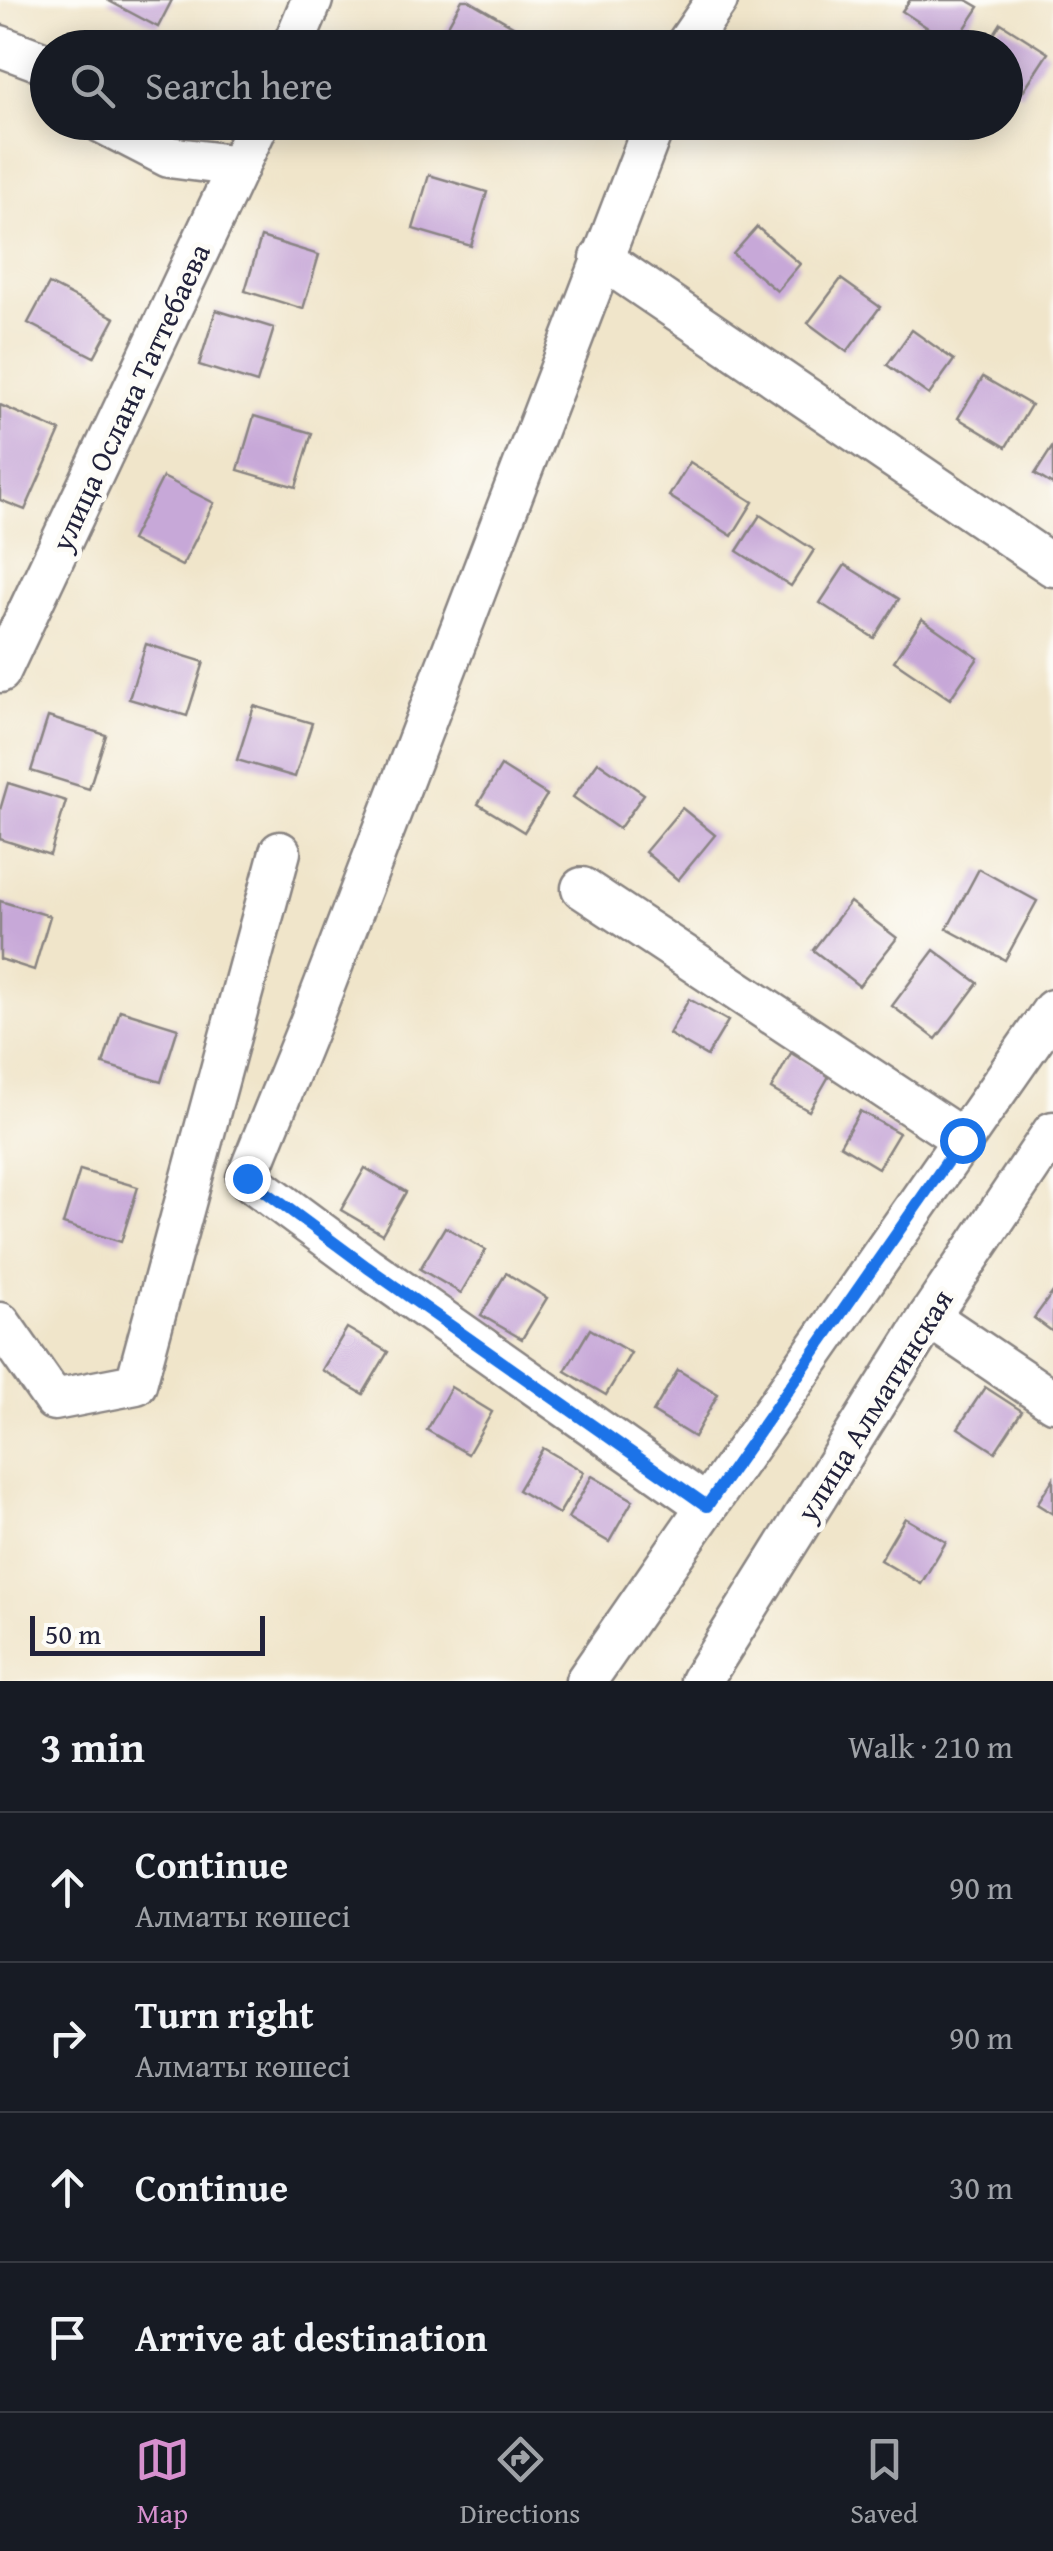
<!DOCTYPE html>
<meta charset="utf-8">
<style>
:root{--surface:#171b24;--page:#20242c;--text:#f1f3f6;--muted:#9ea1a6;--line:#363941;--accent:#d690ce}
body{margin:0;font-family:"Gentium Book Plus",serif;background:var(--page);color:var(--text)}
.scale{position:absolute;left:30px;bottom:25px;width:235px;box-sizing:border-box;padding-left:10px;border:5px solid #22223b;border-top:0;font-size:28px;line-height:35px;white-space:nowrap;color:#22223b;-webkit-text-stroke:8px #fdfcf7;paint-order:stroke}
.stop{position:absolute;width:30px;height:30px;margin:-22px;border:8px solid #1a73e8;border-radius:50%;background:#fff}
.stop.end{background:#1a73e8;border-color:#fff;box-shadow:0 2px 10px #0008}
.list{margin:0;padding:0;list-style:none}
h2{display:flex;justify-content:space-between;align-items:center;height:130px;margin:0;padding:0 40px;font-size:42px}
h2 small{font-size:32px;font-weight:400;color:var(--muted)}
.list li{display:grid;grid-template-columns:65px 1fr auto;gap:30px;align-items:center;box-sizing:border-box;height:150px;padding:0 40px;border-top:2px solid var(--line)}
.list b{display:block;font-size:38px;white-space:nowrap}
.list p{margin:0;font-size:32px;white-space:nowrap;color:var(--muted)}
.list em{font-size:32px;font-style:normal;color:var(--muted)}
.icon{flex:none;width:55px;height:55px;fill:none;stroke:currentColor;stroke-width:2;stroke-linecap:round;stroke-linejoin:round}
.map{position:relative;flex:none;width:1053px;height:1681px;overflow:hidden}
.search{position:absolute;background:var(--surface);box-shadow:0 5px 25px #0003;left:30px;right:30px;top:30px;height:110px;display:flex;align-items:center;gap:25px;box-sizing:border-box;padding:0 35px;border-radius:55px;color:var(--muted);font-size:38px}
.sheet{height:730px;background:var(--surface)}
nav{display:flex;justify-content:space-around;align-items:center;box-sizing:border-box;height:140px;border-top:2px solid var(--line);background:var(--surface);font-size:28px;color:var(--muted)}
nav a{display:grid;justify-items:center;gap:5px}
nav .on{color:var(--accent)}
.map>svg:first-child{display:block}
</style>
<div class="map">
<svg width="1053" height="1681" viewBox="0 0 1053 1681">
<rect width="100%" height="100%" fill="#fdfcf7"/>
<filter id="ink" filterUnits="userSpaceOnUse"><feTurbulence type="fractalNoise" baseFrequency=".01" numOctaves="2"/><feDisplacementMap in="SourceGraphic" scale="20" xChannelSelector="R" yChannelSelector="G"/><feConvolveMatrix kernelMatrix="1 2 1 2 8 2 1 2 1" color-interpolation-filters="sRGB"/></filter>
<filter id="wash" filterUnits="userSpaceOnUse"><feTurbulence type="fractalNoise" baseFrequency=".0048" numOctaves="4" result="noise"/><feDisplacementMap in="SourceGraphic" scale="40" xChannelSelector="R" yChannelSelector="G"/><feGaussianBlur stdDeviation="2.25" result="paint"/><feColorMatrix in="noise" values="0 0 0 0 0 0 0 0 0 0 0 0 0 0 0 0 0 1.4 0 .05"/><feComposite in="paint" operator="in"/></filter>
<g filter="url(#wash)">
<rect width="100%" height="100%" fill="#f0e5ca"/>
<g id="blocks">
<g fill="#c7a8d8">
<path d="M107,0H172L158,27Z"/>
<path d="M462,0H468L537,40L533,48H441L437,45Z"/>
<path d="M910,0H967L979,7L954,45L902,11Z"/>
<path d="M1001,23L1048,53L1021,94L1006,84V48H985Z"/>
<path d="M429,175L487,192L471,246L413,229Z"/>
<path d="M757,227L800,264L777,291L733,254Z"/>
<path d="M261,237L319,255L303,309L245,291Z"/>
<path d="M841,279L880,307L847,352L808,323Z"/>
<path d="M49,284L115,318L94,357L28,323Z"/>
<path d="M216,310L274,328L257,383L199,365Z"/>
<path d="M912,330L954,360L929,395L887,365Z"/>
<path d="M983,377L1031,405L1006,447L958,418Z"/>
<path d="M0,405L60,431L25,510L0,500Z"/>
<path d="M254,416L312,433L296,487L238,470Z"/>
<path d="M1053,446V485L1035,474Z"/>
<path d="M690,462L753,502L732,536L669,496Z"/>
<path d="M163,477L214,503L182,566L131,540Z"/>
<path d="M760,515L814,550L791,586L737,551Z"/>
<path d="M845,565L899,599L874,638L820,603Z"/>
<path d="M922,619L978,658L950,699L894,661Z"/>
<path d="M146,644L204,662L187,716L129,699Z"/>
<path d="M254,706L312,723L295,777L237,760Z"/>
<path d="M48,717L106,735L89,789L31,771Z"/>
<path d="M598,762L644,794L619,829L573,797Z"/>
<path d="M501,766L547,795L524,832L478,804Z"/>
<path d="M8,783L66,801L50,855L0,839V810Z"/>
<path d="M682,808L715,835L678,880L645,852Z"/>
<path d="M979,869L1037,901L1005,960L947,929Z"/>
<path d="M0,901L50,916L34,970L0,959Z"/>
<path d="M850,902L897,938L859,986L813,950Z"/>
<path d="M934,950L978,983L936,1039L892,1006Z"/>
<path d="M689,999L728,1021L707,1056L669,1034Z"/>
<path d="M120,1010L178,1028L161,1082L103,1064Z"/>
<path d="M791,1053L829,1076L809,1111L771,1089Z"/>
<path d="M860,1111L899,1133L878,1168L840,1145Z"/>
<path d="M365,1168L406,1192L382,1234L341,1210Z"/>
<path d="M80,1170L138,1187L121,1242L63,1224Z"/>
<path d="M445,1227L486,1250L461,1293L420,1269Z"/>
<path d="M506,1273L547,1298L522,1339L481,1315Z"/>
<path d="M1053,1292V1332L1034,1318Z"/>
<path d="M347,1328L388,1352L363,1394L322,1370Z"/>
<path d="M590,1329L631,1353L606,1395L565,1371Z"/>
<path d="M678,1370L718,1394L694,1437L653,1412Z"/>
<path d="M451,1387L492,1412L468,1454L427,1430Z"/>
<path d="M985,1387L1022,1411L995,1452L958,1428Z"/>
<path d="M543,1448L584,1472L559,1514L518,1490Z"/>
<path d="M592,1476L633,1500L609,1542L568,1518Z"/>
<path d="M1053,1479V1514L1037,1504Z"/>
<path d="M905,1518L946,1542L921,1584L880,1560Z"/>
</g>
</g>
</g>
<g filter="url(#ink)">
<use href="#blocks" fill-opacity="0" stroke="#898482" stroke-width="2.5"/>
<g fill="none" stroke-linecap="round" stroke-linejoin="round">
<g stroke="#898482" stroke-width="45">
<g id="minor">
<path d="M0,46L48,64"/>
<path d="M292,48L312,0"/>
<path d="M684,48L717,0"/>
<path d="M101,122L169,157L239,166"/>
<path d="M655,122L310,1023L247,1178L367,1267L707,1506L1053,1010"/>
<path d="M601,258L1053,566"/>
<path d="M0,672L259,122"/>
<path d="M582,888L962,1139"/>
<path d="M929,1317L1053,1401"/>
<path d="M0,1323L54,1400L136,1384L280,852"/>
<path d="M586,1681L707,1506"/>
<path d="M701,1681L929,1317L1053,1132"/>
</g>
</g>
<use href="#minor" stroke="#fff" stroke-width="40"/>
</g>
</g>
<g fill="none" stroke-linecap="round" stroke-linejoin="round" filter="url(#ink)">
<path stroke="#1a73e8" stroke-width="12" d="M247,1178L367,1267L707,1506L962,1140"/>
</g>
<g text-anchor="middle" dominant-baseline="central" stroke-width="10" stroke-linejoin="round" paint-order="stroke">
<g font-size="30" fill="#22223b" stroke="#fdfcf7">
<text transform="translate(130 397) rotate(-65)">улица Ослана Таттебаева</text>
<text transform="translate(874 1405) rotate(-58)">улица Алматинская</text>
</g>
</g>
</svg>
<div class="scale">50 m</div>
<div class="stop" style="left:962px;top:1140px"></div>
<div class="stop end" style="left:247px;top:1178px"></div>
<div class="search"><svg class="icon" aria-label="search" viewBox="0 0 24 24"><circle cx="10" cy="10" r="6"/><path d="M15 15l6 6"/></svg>Search here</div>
</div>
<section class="sheet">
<h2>3 min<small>Walk · 210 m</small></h2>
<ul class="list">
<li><svg class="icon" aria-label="ahead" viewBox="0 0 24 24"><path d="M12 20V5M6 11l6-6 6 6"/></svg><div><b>Continue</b><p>Алматы көшесі</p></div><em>90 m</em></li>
<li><svg class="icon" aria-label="right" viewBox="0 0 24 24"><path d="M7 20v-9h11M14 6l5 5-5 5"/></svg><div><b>Turn right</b><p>Алматы көшесі</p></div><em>90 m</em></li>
<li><svg class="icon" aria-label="ahead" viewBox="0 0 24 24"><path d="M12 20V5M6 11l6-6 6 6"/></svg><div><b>Continue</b></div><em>30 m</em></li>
<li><svg class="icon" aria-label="arrive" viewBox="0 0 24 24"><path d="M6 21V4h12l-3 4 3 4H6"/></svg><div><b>Arrive at destination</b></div></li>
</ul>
</section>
<nav>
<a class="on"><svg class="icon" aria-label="map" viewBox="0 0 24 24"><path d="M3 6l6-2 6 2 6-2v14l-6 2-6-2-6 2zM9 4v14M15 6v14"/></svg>Map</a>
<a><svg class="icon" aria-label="directions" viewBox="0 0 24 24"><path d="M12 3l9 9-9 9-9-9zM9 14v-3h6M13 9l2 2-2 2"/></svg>Directions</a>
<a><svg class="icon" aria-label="saved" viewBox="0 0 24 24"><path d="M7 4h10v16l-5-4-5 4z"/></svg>Saved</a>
</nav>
